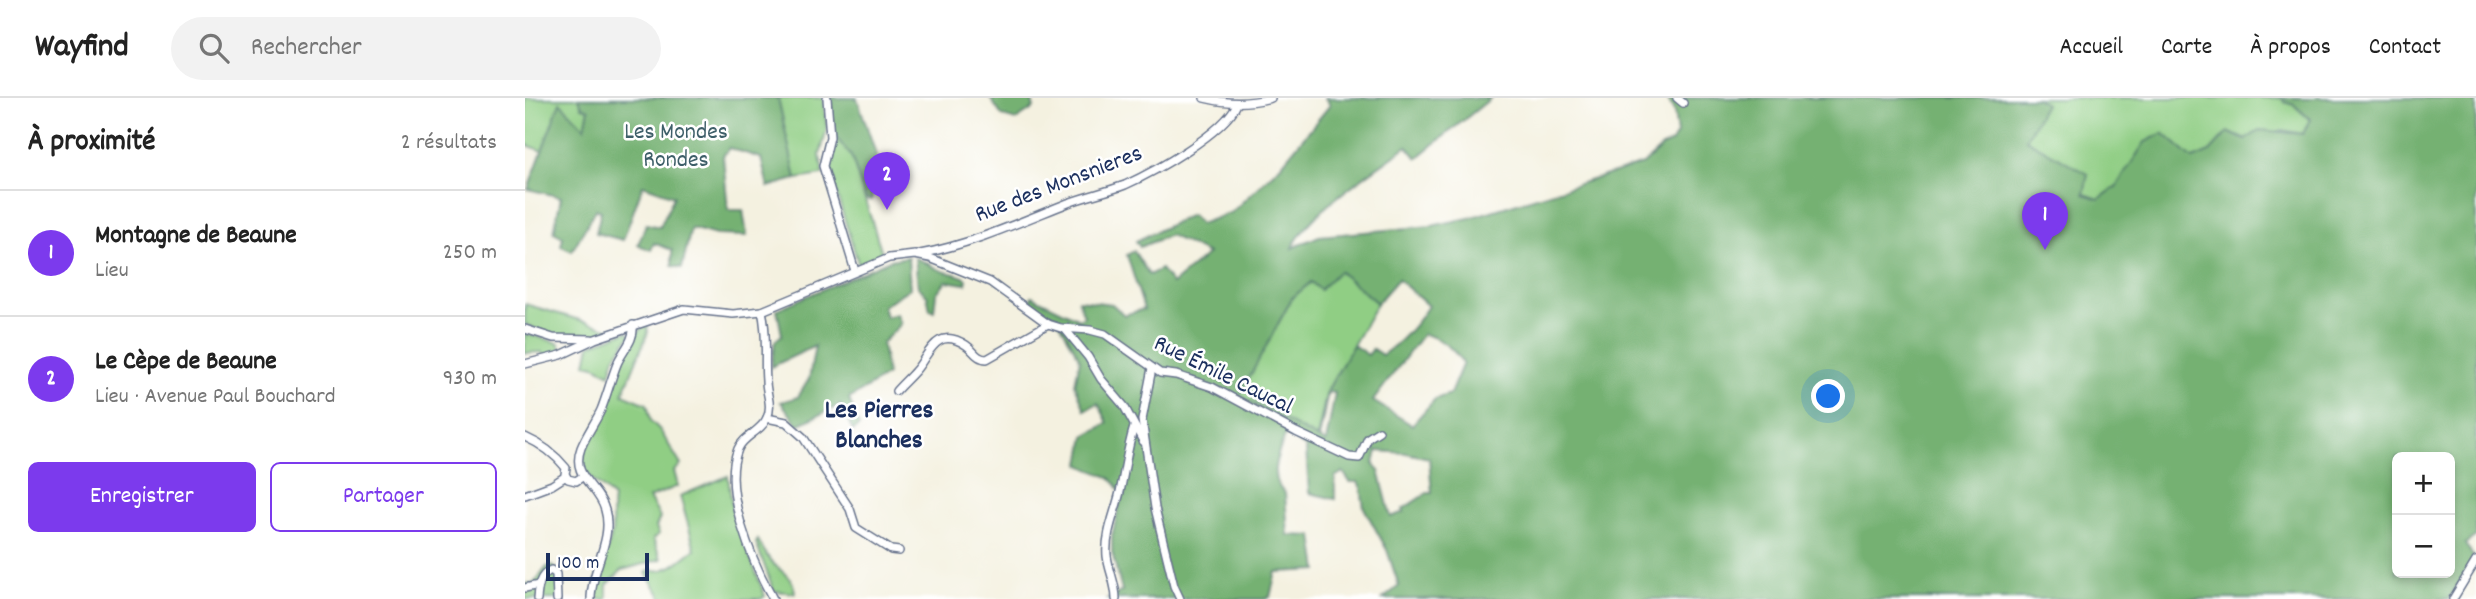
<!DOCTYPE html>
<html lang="fr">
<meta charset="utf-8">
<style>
:root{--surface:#fff;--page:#f2f2f2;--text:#222;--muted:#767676;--line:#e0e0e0;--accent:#7c3aed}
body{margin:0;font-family:Dekko,sans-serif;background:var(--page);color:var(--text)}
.controls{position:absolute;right:21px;bottom:21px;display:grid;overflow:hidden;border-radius:10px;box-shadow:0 4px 10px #0003}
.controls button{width:63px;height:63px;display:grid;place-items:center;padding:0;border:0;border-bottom:2px solid var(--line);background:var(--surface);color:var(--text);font:35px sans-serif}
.scale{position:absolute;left:21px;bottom:18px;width:103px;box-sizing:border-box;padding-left:7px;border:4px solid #1b2f5e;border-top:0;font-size:19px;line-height:24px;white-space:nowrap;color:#1b2f5e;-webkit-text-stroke:5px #fff;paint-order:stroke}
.you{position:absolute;left:1304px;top:299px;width:24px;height:24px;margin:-18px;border:5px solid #fff;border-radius:50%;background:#1a73e8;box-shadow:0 0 0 10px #1a73e833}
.badge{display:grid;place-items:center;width:46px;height:46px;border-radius:50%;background:var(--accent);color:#fff;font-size:23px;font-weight:700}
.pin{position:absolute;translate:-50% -58px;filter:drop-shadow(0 2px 4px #0008)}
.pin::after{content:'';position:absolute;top:37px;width:24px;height:21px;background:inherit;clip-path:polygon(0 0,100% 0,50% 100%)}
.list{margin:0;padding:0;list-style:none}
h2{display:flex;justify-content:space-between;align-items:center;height:91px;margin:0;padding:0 28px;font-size:30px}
h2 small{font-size:23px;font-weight:400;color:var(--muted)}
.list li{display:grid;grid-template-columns:46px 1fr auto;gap:21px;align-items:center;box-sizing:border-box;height:126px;padding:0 28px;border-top:2px solid var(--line)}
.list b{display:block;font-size:26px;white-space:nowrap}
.list p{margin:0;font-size:23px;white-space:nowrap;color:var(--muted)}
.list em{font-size:23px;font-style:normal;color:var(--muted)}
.actions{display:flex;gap:14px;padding:21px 28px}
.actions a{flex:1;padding:16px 0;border:2px solid var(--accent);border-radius:10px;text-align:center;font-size:24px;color:var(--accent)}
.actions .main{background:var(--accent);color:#fff}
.icon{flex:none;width:38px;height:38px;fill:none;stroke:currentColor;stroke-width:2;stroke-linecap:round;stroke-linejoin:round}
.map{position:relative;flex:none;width:1951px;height:501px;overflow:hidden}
header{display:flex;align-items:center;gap:42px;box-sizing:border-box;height:98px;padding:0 35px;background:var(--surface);border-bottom:2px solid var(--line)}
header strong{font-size:33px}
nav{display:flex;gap:38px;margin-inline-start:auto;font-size:24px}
.search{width:490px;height:63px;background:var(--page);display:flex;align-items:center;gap:18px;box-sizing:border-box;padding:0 24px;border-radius:38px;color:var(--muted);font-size:26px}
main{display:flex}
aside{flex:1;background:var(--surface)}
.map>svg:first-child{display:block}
</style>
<header>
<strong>Wayfind</strong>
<div class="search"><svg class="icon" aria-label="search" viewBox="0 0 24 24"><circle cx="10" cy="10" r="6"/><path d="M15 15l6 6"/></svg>Rechercher</div>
<nav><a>Accueil</a><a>Carte</a><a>À propos</a><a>Contact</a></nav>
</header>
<main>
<aside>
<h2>À proximité<small>2 résultats</small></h2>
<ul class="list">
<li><span class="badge">1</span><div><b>Montagne de Beaune</b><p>Lieu</p></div><em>250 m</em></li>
<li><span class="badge">2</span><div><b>Le Cèpe de Beaune</b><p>Lieu · Avenue Paul Bouchard</p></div><em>930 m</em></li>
</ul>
<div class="actions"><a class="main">Enregistrer</a><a>Partager</a></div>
</aside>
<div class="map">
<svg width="1951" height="501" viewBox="0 0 1951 501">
<rect width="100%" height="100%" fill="#fff"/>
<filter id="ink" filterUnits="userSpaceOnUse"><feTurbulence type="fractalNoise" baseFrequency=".0143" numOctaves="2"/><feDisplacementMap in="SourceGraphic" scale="14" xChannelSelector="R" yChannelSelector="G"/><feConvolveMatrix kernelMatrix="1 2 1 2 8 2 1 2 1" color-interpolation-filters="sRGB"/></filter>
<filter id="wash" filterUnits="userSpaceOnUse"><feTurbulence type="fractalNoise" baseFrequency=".00686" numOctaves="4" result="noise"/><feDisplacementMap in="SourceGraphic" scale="28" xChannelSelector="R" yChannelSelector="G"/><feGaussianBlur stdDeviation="1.57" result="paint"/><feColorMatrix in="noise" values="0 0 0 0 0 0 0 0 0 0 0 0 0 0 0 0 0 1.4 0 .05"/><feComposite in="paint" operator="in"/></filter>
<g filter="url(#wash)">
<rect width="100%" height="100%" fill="#f4f1e0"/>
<g fill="#90ce84" stroke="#567e71" stroke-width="2">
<path d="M0,0H54L57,9L64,11L60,31L35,5L17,53L0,46Z"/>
<path d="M253,0H298L302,31L295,57L298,77L271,81Z"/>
<path d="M1512,0H1758L1759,4L1769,7L1785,22L1778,36L1758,32L1721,42L1703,34L1685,54L1668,61L1620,45L1591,89L1574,101L1559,96L1501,41L1519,7Z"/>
<path d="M310,38L326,58L358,158L334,168L302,65Z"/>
<path d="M813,173L852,205L802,293L792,340L714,297L767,200L786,184Z"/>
<path d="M0,206L86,231C61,247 25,238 0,226Z"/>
<path d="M122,226L123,234L98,296L122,306L126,323L135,332L156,367L149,373L153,388L124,400L135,419L131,429L134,436L128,441L136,461L97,472L82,487V501H70C66,477 84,457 87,434C88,423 86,411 88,400C80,388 62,383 59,368C55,346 76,323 84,303C92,282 102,237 122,226Z"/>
<path d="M102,233L106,236L90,259L85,276L70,268L61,266L65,247Z"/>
<path d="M0,235L34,245L36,251L30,257L19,258L17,254L0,255Z"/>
<path d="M203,378L208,415L240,498L236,501H138L121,475L125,472C143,476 156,461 170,451L155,398Z"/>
<path d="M233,442C237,449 241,457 246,463C255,474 269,478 270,495L249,493L231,445Z"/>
<path d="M27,468C38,474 37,490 35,501H0V486L9,485L22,469Z"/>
</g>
<g fill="#74b172" stroke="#487068" stroke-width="2" fill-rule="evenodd">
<path d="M54,0H253L271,81L243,89L236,60L204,50L198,58L203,112H218L222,138L191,137L166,130L157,170L147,168V152L129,145L126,152L113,147L121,126L135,129L149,98L118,87L98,142L71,135L76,113L71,111L47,153L36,148L38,139L29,134L36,99L3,91L35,4L60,30L64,11L57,9Z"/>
<path d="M305,0H332L359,79L346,81L347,102L341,101L326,58L310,38Z"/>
<path d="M465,0H506L509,10L491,22L477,18Z"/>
<path d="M800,0H966L892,60L882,48C844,76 789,109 767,150L794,138L906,128L944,120L1118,66L1137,49L1147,44L1152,36L1149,14L1142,0H1512L1520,6L1501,41L1563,76L1559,96L1574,101L1591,89L1620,44L1638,35L1668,61L1685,54L1703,34L1720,42L1735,32L1778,36L1785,21L1769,7L1759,4L1758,0H1951V438L1940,446L1950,461L1924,501H858L874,488L862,452L839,410L836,390L833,384H825L818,374L810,379V401L784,395L781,350L761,336C753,355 741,380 760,395L763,437L788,438L793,472L751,474L745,499L740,501H583L597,493L587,454V438L597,396C584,371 574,379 555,366L560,338L583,325L573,305L560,312L550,286L555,261L535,225L505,203L507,198L554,221L559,218L553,202L587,206L599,217L619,211L602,157L609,153L624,177L636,171L647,186L683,156L645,137L615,149L611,143L666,117L675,126L707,114L756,67L805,7ZM814,173L852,205L873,181L903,208C891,227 876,244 857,257L848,251L843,257L828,247L802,293L792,340L715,297L767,200L786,184L795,192ZM898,236C916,240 928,250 938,265L925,296L910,301L887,327L848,303ZM803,294L810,295L801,344L794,341ZM852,353L881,355L904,360L907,395H902L878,411L879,414L866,419L854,373L849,366ZM1872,359H1925V475H1872Z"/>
<path d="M383,159L385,190L358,208L361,219L372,216L376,226L357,245L362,277L324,301L334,328L328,333L315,307L273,327L256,304L273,299L284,281L290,248L246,269L250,243L257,237L252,211L365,162Z"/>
<path d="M390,160C399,163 405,167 413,171C422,176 431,174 442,181L441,186L421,183L411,196L409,213L405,212L402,197L393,189Z"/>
</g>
</g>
<g filter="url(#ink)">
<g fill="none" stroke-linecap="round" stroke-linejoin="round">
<g stroke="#67738c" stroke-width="10">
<g id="minor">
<path d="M302,0L305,39L298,68L330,173"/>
<path d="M679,0C704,6 722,6 746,0"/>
<path d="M1152,0L1158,5"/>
<path d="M395,156C447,146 495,124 543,105C562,98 581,94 600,87C629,74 699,35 712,6"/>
<path d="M237,213C243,237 239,259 241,283C241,296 248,307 242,320C236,334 219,337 213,351C196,392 228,465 248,501"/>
<path d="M0,231L28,240L66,241"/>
<path d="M540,231L563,259L576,281L599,308L618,343"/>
<path d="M0,266L36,257L70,241L159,211L208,216L237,213L364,160L390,157L405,160L465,184L523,226L536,230L565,232L580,236L635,275L651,277L687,289L771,334L824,359L834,360L843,340L854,333"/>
<path d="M627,270L617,322L630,410L649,488L655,501"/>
<path d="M371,293C377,286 384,280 390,273C404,258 410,227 441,247C449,252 451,261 462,261L523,226"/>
<path d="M242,320L261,324L278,339L325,411L331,430L366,452L374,453"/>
<path d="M0,339C16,346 30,356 41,370L40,376L43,381L51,383L57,379"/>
<path d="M0,397L27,387L41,378"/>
<path d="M0,490L14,487"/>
<path d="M12,501C13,490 14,477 26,472L31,476L32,501"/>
<path d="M66,501C66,471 89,441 80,412C74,388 45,379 56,350C61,337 70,325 76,312C82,297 86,281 92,266C97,253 110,243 108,227"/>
<path d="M591,501C591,486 584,473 582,458C580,436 590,415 595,394C600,372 602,351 609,329"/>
<path d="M1928,501L1951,463"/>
</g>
</g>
<use href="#minor" stroke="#fff" stroke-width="7"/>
</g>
</g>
<g text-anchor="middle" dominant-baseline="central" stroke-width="5" stroke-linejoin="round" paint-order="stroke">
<g font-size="24" fill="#3e5f69" stroke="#fff">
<text x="151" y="35">Les Mondes<tspan x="151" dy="28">Rondes</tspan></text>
</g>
<g font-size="24" fill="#1b2f5e" stroke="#fff">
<text transform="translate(534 87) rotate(-21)">Rue des Monsnieres</text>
<text transform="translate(698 278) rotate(26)">Rue Émile Caucal</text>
</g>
<g font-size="26" font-weight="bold" fill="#1b2f5e" stroke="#fff">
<text x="354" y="313">Les Pierres<tspan x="354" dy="30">Blanches</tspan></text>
</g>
</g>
</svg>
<div class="controls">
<button>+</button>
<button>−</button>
</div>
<div class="scale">100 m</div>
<div class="you"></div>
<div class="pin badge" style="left:1520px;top:152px">1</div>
<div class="pin badge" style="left:362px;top:112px">2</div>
</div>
</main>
